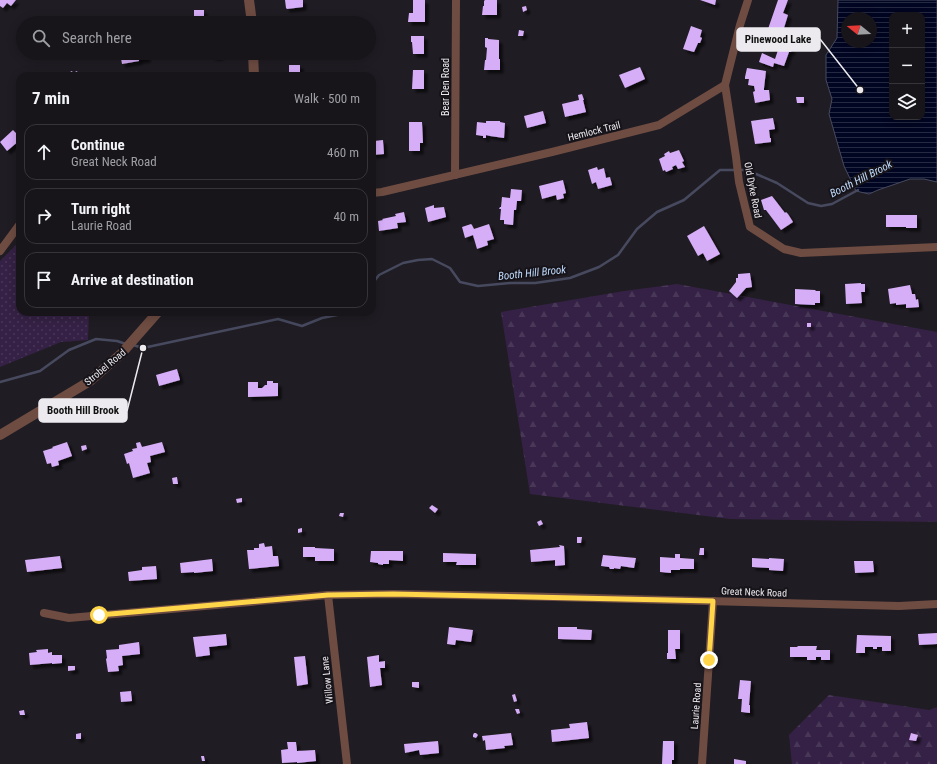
<!DOCTYPE html>
<meta charset="utf-8">
<style>
:root{--surface:#17151a;--page:#201e23;--text:#f1f3f6;--muted:#9e9fa2;--line:#363439}
body{margin:0;font-family:"Roboto Condensed",sans-serif;background:var(--page);color:var(--text)}
.controls{position:absolute;right:12px;top:12px;display:grid;overflow:hidden;border-radius:8px;box-shadow:0 2px 10px #0003}
.controls button{width:36px;height:36px;display:grid;place-items:center;padding:0;border:0;border-bottom:1px solid var(--line);background:var(--surface);color:var(--text);font:20px sans-serif}
.compass{position:absolute;left:841px;top:12px;width:36px;height:36px;border-radius:50%;background:var(--surface);box-shadow:0 2px 10px #0003;rotate:288deg}
.stop{position:absolute;width:12px;height:12px;margin:-9px;border:3px solid #ffd54a;border-radius:50%;background:#fff}
.stop.end{background:#ffd54a;border-color:#fff;box-shadow:0 1px 4px #0008}
.list{margin:0;padding:0;list-style:none}
h2{display:flex;justify-content:space-between;align-items:center;height:52px;margin:0;padding:0 16px;font-size:17px}
h2 small{font-size:13px;font-weight:400;color:var(--muted)}
.list li{display:grid;grid-template-columns:26px 1fr auto;gap:12px;align-items:center;box-sizing:border-box;height:56px;margin:0 8px 8px;padding:0 8px;border:1px solid var(--line);border-radius:12px}
.list b{display:block;font-size:15px;white-space:nowrap}
.list p{margin:0;font-size:13px;white-space:nowrap;color:var(--muted)}
.list em{font-size:13px;font-style:normal;color:var(--muted)}
.icon{flex:none;width:22px;height:22px;fill:none;stroke:currentColor;stroke-width:2;stroke-linecap:round;stroke-linejoin:round}
.map{position:relative;flex:none;width:937px;height:764px;overflow:hidden}
.search{position:absolute;background:var(--surface);box-shadow:0 2px 10px #0003;left:16px;top:16px;width:360px;height:44px;display:flex;align-items:center;gap:10px;box-sizing:border-box;padding:0 14px;border-radius:22px;color:var(--muted);font-size:15px}
.panel{position:absolute;background:var(--surface);box-shadow:0 2px 10px #0003;left:16px;top:72px;width:360px;height:244px;border-radius:12px}
.map>svg:first-child{display:block}
</style>
<div class="map">
<svg width="937" height="764" viewBox="0 0 937 764">
<defs>
<pattern id="grass-dots" width="8" height="8" patternUnits="userSpaceOnUse"><rect width="8" height="8" fill="#352145"/><path d="M2 2h.1M6 6h.1" fill="none" stroke="#493757" stroke-width="1.8" stroke-linecap="round"/></pattern>
<pattern id="forest-firs" width="22" height="20" patternUnits="userSpaceOnUse"><rect width="22" height="20" fill="#352145"/><path d="M5 1l3.5 6h-7zM16 11l3.5 6h-7z" fill="#493757"/></pattern>
<pattern id="water-rules" width="6" height="5" patternUnits="userSpaceOnUse"><rect width="6" height="5" fill="#000521"/><path d="M0 2.5h6" fill="none" stroke="#252a42"/></pattern>
<filter id="shadow"><feDropShadow dx="3.5" dy="3.5" stdDeviation="1" flood-color="#0009"/></filter>
</defs>
<rect width="100%" height="100%" fill="#1f1c23"/>
<path fill="url(#grass-dots)" d="M16,245L20,248V312H89L88,340L61,342L0,367V261Z"/>
<g fill="url(#forest-firs)">
<path d="M677,284L937,332V522L730,519L530,494L501,312L624,291Z"/>
<path d="M829,695L929,710L937,707V764H792L789,735Z"/>
</g>
<path fill="url(#water-rules)" stroke="#474a5f" fill-rule="evenodd" d="M838,0H937V182L924,179H910L878,190L869,194L856,191L844,166L829,114L832,99L826,80V55L837,38ZM892,15H922V117H892ZM847,18H871V42H847Z"/>
<g fill="none" stroke-linecap="round" stroke-linejoin="round">
<g stroke="#474a5f" stroke-width="2.5">
<path d="M372,284L379,275L403,263L418,260L432,259L450,268L460,282L478,286L511,283H535L570,278L599,267L618,255L637,229L657,212L684,200L720,170H747L777,183L808,203L821,206L832,204L858,190"/>
<path d="M133,345L143,348L278,319L302,326L322,318L352,312"/>
<path d="M0,382L40,371L69,350L96,339L117,341L126,344"/>
</g>
</g>
<g fill="#d6aef8" filter="url(#shadow)">
<path d="M0,0H16L11,6L7,3L3,8L0,6Z"/>
<path d="M285,0H303V7L287,9L286,8Z"/>
<path d="M413,0H425V22H408L409,13H413Z"/>
<path d="M485,0H497V15H482L483,6H484V1Z"/>
<path d="M700,0H716L715,5Z"/>
<path d="M778,0H788L783,13L788,15L783,31L778,29L776,32L768,29Z"/>
<path d="M526,6L527,10L523,12L522,7Z"/>
<rect x="194" y="10" width="10" height="13"/>
<path d="M691,26L702,30L700,37L702,38L700,43H698L694,52L683,49Z"/>
<path d="M519,30L524,31L523,36H518Z"/>
<path d="M411,36H424V54H413L412,42H411Z"/>
<path d="M485,38H488V39L499,40V59H500V70H484L485,60H486L487,48L485,47Z"/>
<path d="M780,44L792,48L791,52H789L784,66L774,63L773,67L759,62L762,53L775,59Z"/>
<path d="M120,53H147V59L139,60V61L122,64Z"/>
<rect x="212" y="53" width="8" height="4"/>
<rect x="289" y="65" width="11" height="11"/>
<path d="M640,67L645,79L625,88L619,75Z"/>
<path d="M747,68L766,71L764,88V90H769L770,100L755,103L753,92L755,91L754,86L748,85L749,79H745V77Z"/>
<path d="M413,70H424V89H412Z"/>
<path d="M72,71L73,73L77,71L79,76H67L66,74Z"/>
<path d="M58,72L60,76H49Z"/>
<path d="M582,94L584,100H583L586,112L565,117L562,104L579,100L578,95Z"/>
<path d="M796,97H804V103H797Z"/>
<path d="M543,111L546,123L527,128L524,116Z"/>
<path d="M773,118L775,129L769,130L770,138H771V142L755,144L751,121Z"/>
<path d="M486,121H500V122L505,123L504,138L490,136L486,135V138H483V136L476,135L477,122L486,123Z"/>
<path d="M409,122H422L423,143H420V151H409Z"/>
<path d="M20,129V140L7,151L0,142L13,130L16,133Z"/>
<path d="M372,139H374V141L383,140L384,154L372,155Z"/>
<path d="M679,150L684,161L682,162L685,167L678,169L676,165L672,167L673,169L666,172L665,170L663,171L659,159L665,156L664,154L669,151L670,153Z"/>
<path d="M597,167L598,170L604,168L606,178L610,177L612,185L598,189L596,182L592,184L588,170Z"/>
<path d="M563,180L566,193L563,194L564,198L557,200L556,195L542,199L539,186Z"/>
<path d="M511,189L522,190L521,201H517L516,210H514L513,225L504,224V220H500L501,209H499L500,207H501L502,197L510,198Z"/>
<path d="M772,196L785,213L786,212L788,214L793,222L781,230L766,210H764L761,200Z"/>
<path d="M434,205V208L444,207L446,217L428,222L425,208Z"/>
<path d="M404,212L406,222L397,223L398,228L379,231L378,221L383,220L382,219L396,216L395,214Z"/>
<path d="M886,215H917V228H906V227H886Z"/>
<path d="M471,224L472,225L474,229L489,224L494,239L487,241L488,245L477,249L473,235L465,238L462,227Z"/>
<path d="M704,226L720,254L707,261L703,253L698,256L687,236Z"/>
<path d="M750,273L752,287L746,288L737,298L729,291L736,282V278H738V274Z"/>
<path d="M861,283V284H865V292H861L862,303L846,304L845,284Z"/>
<path d="M910,285L912,294H915L916,300L918,299L919,307L906,308V304L896,305V303L890,304L888,289Z"/>
<path d="M795,289L815,290L816,291H820V303H815V305L795,304Z"/>
<rect x="807" y="323" width="4" height="4"/>
<path d="M177,369L180,380L159,386L156,375Z"/>
<path d="M267,381H273V383H278V396L248,397V382H258V388H262L265,385H267Z"/>
<path d="M67,442L72,456L58,461L59,465L52,467L51,463L47,464L43,451L53,448L52,447Z"/>
<path d="M140,442L142,447L162,442L165,452L150,456L151,462L147,463L150,473L133,478L129,463L127,464L124,454L133,451L132,449L137,448L136,443Z"/>
<path d="M86,445L87,449L82,451L81,446Z"/>
<path d="M177,477L178,484H173L172,478Z"/>
<path d="M242,498V502L237,503L236,499Z"/>
<path d="M432,505L438,509L435,513L429,508Z"/>
<path d="M340,513H344L343,517L339,516Z"/>
<path d="M541,520L543,524L539,526L537,522Z"/>
<path d="M302,528V532L298,533V529Z"/>
<path d="M577,537H582L581,543H577Z"/>
<path d="M264,543L265,547L272,546L273,556H278L279,566L249,569L247,550H254V548H259V544Z"/>
<path d="M559,545L564,546L565,565L555,566V560L531,562L530,550L560,547Z"/>
<path d="M303,547H315V548L334,549V561H315V557H303Z"/>
<path d="M700,548H704V555H699Z"/>
<path d="M371,551H403V561L389,560V564H383V565L378,564V563L370,562Z"/>
<path d="M443,553L476,554V565H456L457,562H443Z"/>
<path d="M675,554H680V558L694,559V569H680V570H671V573L660,572V557L675,558Z"/>
<path d="M603,555L636,558L634,568L621,566L620,569L614,568V569H610L609,567L601,566Z"/>
<path d="M60,556L62,568L27,572L25,560Z"/>
<path d="M752,558L769,559V558L784,559L783,571L769,570V568L752,567Z"/>
<path d="M212,559L213,571L194,573V572L181,573L180,563Z"/>
<path d="M854,561H873L874,572L855,573Z"/>
<path d="M156,566L157,579L129,581L128,572L142,570V567Z"/>
<path d="M449,627L473,630L471,642L456,640L455,645L447,644Z"/>
<path d="M558,627H577V629L592,630L591,640L558,639Z"/>
<path d="M668,630H680V649H675L676,659H667V653H668Z"/>
<path d="M937,633V644L919,645L918,634Z"/>
<path d="M226,634L227,645L209,647L210,655L196,657L193,637Z"/>
<path d="M857,635L891,636V651H882V647H877V649H873V647H865V653H856Z"/>
<path d="M139,642L140,654L122,656L123,665L118,666L119,671L108,672L106,659L107,658L106,650L119,649V645Z"/>
<path d="M798,646H817L816,650H830V660H821V657H816V660H807V657H790V647H797Z"/>
<path d="M48,649V653L52,652V655H62V663L52,664V663L30,665L29,653L37,652L36,650Z"/>
<path d="M379,655V662L385,661V668H380L382,685L370,687L367,657Z"/>
<path d="M305,656L308,684L297,686L294,657Z"/>
<path d="M68,666H75V670L68,671Z"/>
<path d="M740,680L751,681L749,705H750V713L741,712L742,699H738Z"/>
<path d="M412,682H419V688L412,687Z"/>
<path d="M131,691L132,701L121,702L120,692Z"/>
<path d="M515,694L517,701L514,702L512,695Z"/>
<path d="M515,709H519L520,713L517,714Z"/>
<path d="M24,710L25,715H20L19,711Z"/>
<path d="M587,722L589,738L552,742L551,730L570,728L569,724Z"/>
<path d="M81,733V739H76V734Z"/>
<path d="M474,733H476L478,735L476,738L473,737V735Z"/>
<path d="M511,733L513,745L504,746L505,748L486,750L485,740L483,741L482,736Z"/>
<path d="M911,733L918,735L916,741L909,740Z"/>
<path d="M438,741L439,753L420,755L419,750L405,753L404,744Z"/>
<path d="M663,741H674V760H672V764H662Z"/>
<path d="M287,742H296L297,751L315,750L316,761L297,763V762L282,763L281,750L288,749Z"/>
<path d="M201,756H204L205,761H202Z"/>
<path d="M734,759L746,761V764H734Z"/>
</g>
<g fill="none" stroke-linecap="round" stroke-linejoin="round">
<g stroke="#6e4c42" stroke-width="8">
<path d="M725,85L736,157L739,182L750,227L784,249L801,253L937,247"/>
<path d="M455,175L456,0"/>
<path d="M372,193L382,192L552,152L659,125L725,85L740,25L748,0"/>
<path d="M0,251L20,224"/>
<path d="M328,595L347,764"/>
<path d="M44,613L69,618L328,595L393,594L515,596L899,606L937,604"/>
<path d="M702,764L713,601"/>
</g>
<g stroke="#6e4c42" stroke-width="10">
<path d="M249,0L252,23"/>
<path d="M253,53L254,76"/>
<path d="M0,435L90,381L121,354L158,312"/>
</g>
</g>
<g fill="none" stroke-linecap="round" stroke-linejoin="round">
<path stroke="#ffd54a" stroke-width="5" d="M99,615L328,595L393,594L713,601L709,660"/>
</g>
<g text-anchor="middle" dominant-baseline="central" stroke-width="4" stroke-linejoin="round" paint-order="stroke">
<g font-size="10" fill="#eceaef" stroke="#161319">
<text transform="translate(445 87) rotate(-90)">Bear Den Road</text>
<text transform="translate(594 131) rotate(-14)">Hemlock Trail</text>
<text transform="translate(753 190) rotate(79)">Old Dyke Road</text>
<text transform="translate(105 367) rotate(-40)">Strobel Road</text>
<text transform="translate(754 592) rotate(2)">Great Neck Road</text>
<text transform="translate(327 680) rotate(-96)">Willow Lane</text>
<text transform="translate(696 706) rotate(-86)">Laurie Road</text>
</g>
<g font-size="11" font-style="italic" fill="#c0dcfe" stroke="#161319">
<text transform="translate(861 179) rotate(-27)">Booth Hill Brook</text>
<text transform="translate(532 273) rotate(-6)">Booth Hill Brook</text>
</g>
</g>
<path fill="none" stroke="#eceaef" stroke-width="1.5" d="M860 90L820 39M143 348L127 411"/>
<g fill="#eceaef" stroke="#161319" stroke-width="1.5">
<circle cx="860" cy="90" r="4"/>
<circle cx="143" cy="348" r="4"/>
</g>
<g fill="#eceaef" stroke="#eceaef" stroke-width="1.5">
<rect x="737" y="28" width="83" height="23" rx="4"/>
<rect x="39" y="399" width="88" height="23" rx="4"/>
</g>
<g font-size="11" text-anchor="middle" font-weight="bold" fill="#111">
<text x="778" y="43">Pinewood Lake</text>
<text x="83" y="414">Booth Hill Brook</text>
</g>
</svg>
<div class="controls">
<button>+</button>
<button>−</button>
<button><svg class="icon" aria-label="layers" viewBox="0 0 24 24"><path d="M12 4l9 5-9 5-9-5zM3 14l9 5 9-5"/></svg></button>
</div>
<svg class="compass" viewBox="-18 -18 36 36"><path d="M0-13l5 13h-10z" fill="#e53935"/><path d="M0 13l5-13h-10z" fill="#9e9fa2"/></svg>
<div class="stop" style="left:99px;top:615px"></div>
<div class="stop end" style="left:709px;top:660px"></div>
<div class="search"><svg class="icon" aria-label="search" viewBox="0 0 24 24"><circle cx="10" cy="10" r="6"/><path d="M15 15l6 6"/></svg>Search here</div>
<section class="panel">
<h2>7 min<small>Walk · 500 m</small></h2>
<ul class="list">
<li><svg class="icon" aria-label="ahead" viewBox="0 0 24 24"><path d="M12 20V5M6 11l6-6 6 6"/></svg><div><b>Continue</b><p>Great Neck Road</p></div><em>460 m</em></li>
<li><svg class="icon" aria-label="right" viewBox="0 0 24 24"><path d="M7 20v-9h11M14 6l5 5-5 5"/></svg><div><b>Turn right</b><p>Laurie Road</p></div><em>40 m</em></li>
<li><svg class="icon" aria-label="arrive" viewBox="0 0 24 24"><path d="M6 21V4h12l-3 4 3 4H6"/></svg><div><b>Arrive at destination</b></div></li>
</ul>
</section>
</div>
